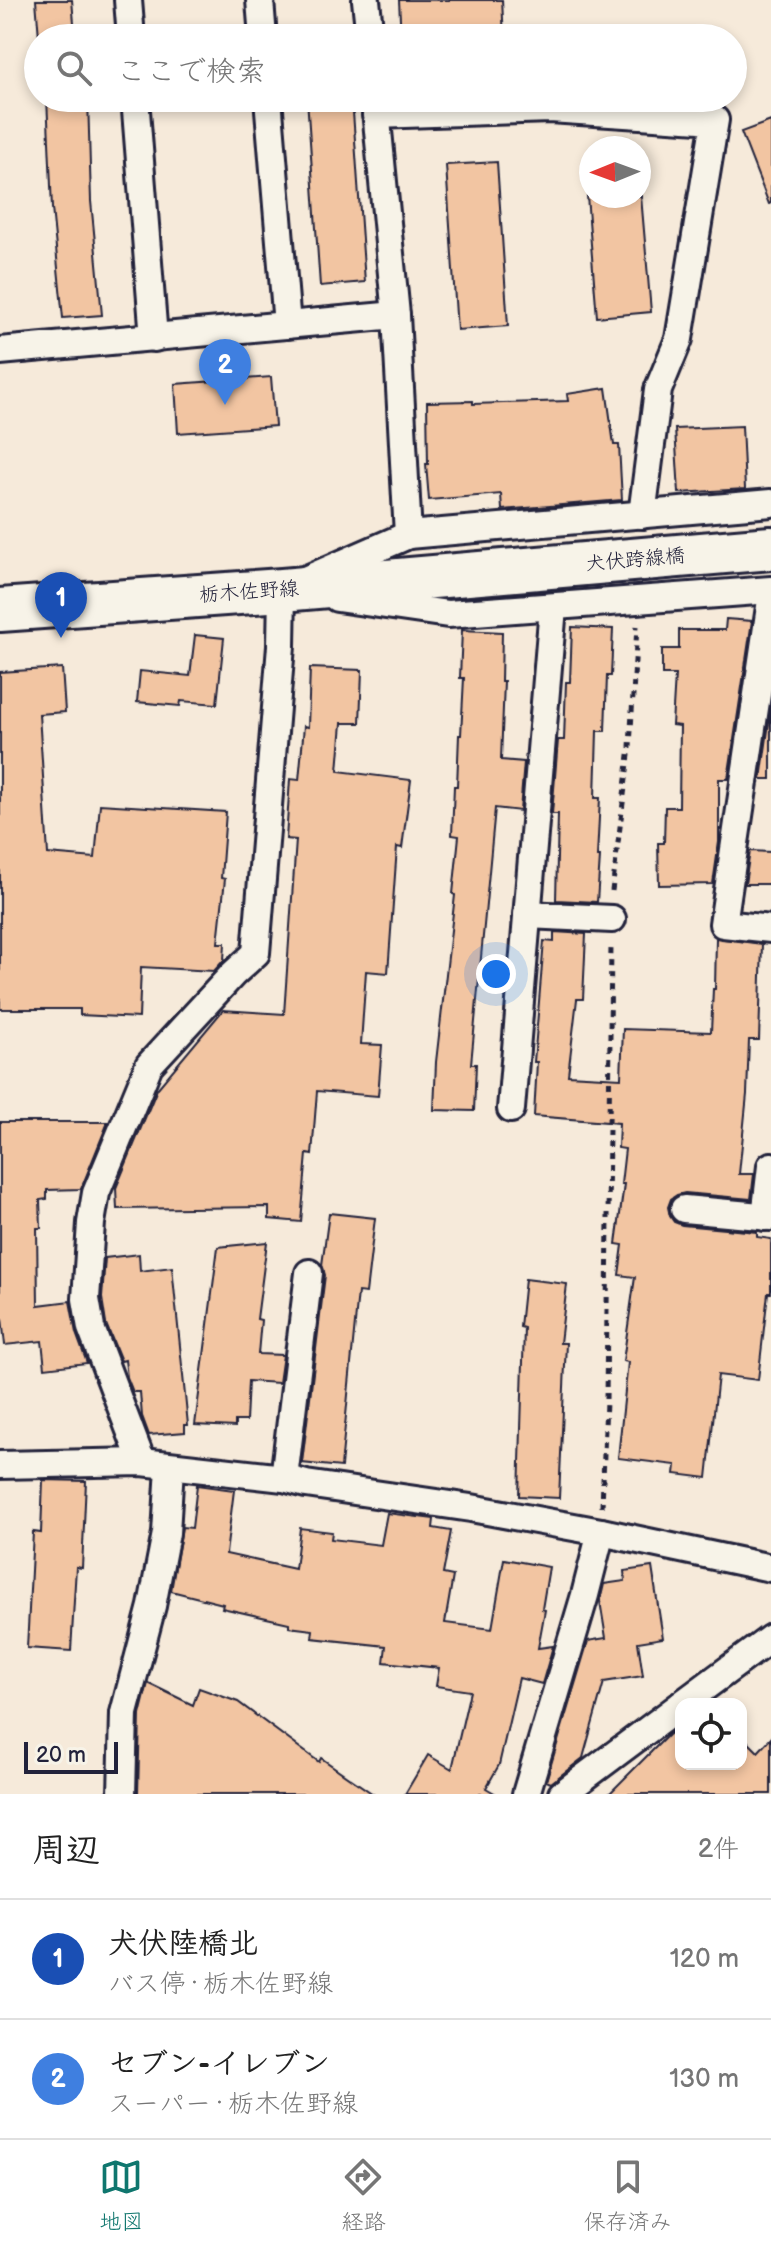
<!DOCTYPE html>
<html lang="ja">
<meta charset="utf-8">
<style>
:root{--surface:#fff;--page:#f2f2f2;--text:#222;--muted:#767676;--line:#e0e0e0;--accent:#0f766e}
body{margin:0;font-family:"Balsamiq Sans","Klee One",sans-serif;background:var(--page);color:var(--text)}
.controls{position:absolute;right:24px;bottom:24px;display:grid;overflow:hidden;border-radius:16px;box-shadow:0 4px 12px #0003}
.controls button{width:72px;height:72px;display:grid;place-items:center;padding:0;border:0;border-bottom:2px solid var(--line);background:var(--surface);color:var(--text);font:40px sans-serif}
.compass{position:absolute;left:579px;top:136px;width:72px;height:72px;border-radius:50%;background:var(--surface);box-shadow:0 4px 12px #0003;rotate:269deg}
.scale{position:absolute;left:24px;bottom:20px;width:94px;box-sizing:border-box;padding-left:8px;border:4px solid #22223b;border-top:0;font-size:22px;line-height:28px;white-space:nowrap;color:#22223b;-webkit-text-stroke:6px #f7f3e8;paint-order:stroke}
.you{position:absolute;left:496px;top:974px;width:28px;height:28px;margin:-20px;border:6px solid #fff;border-radius:50%;background:#1a73e8;box-shadow:0 0 0 12px #1a73e833}
.badge{display:grid;place-items:center;width:52px;height:52px;border-radius:50%;background:var(--accent);color:#fff;font-size:26px;font-weight:700}
.pin{position:absolute;translate:-50% -66px;filter:drop-shadow(0 2px 4px #0008)}
.pin::after{content:'';position:absolute;top:42px;width:28px;height:24px;background:inherit;clip-path:polygon(0 0,100% 0,50% 100%)}
.list{margin:0;padding:0;list-style:none}
h2{display:flex;justify-content:space-between;align-items:center;height:104px;margin:0;padding:0 32px;font-size:34px}
h2 small{font-size:26px;font-weight:400;color:var(--muted)}
.list li{display:grid;grid-template-columns:52px 1fr auto;gap:24px;align-items:center;box-sizing:border-box;height:120px;padding:0 32px;border-top:2px solid var(--line)}
.list b{display:block;font-size:30px;white-space:nowrap}
.list p{margin:0;font-size:26px;white-space:nowrap;color:var(--muted)}
.list em{font-size:26px;font-style:normal;color:var(--muted)}
.icon{flex:none;width:44px;height:44px;fill:none;stroke:currentColor;stroke-width:2;stroke-linecap:round;stroke-linejoin:round}
.map{position:relative;flex:none;width:771px;height:1794px;overflow:hidden}
.search{position:absolute;background:var(--surface);box-shadow:0 4px 12px #0003;left:24px;right:24px;top:24px;height:88px;display:flex;align-items:center;gap:20px;box-sizing:border-box;padding:0 28px;border-radius:44px;color:var(--muted);font-size:30px}
.sheet{height:344px;background:var(--surface)}
nav{display:flex;justify-content:space-around;align-items:center;box-sizing:border-box;height:112px;border-top:2px solid var(--line);background:var(--surface);font-size:22px;color:var(--muted)}
nav a{display:grid;justify-items:center;gap:4px}
nav .on{color:var(--accent)}
.map>svg:first-child{display:block}
</style>
<div class="map">
<svg width="771" height="1794" viewBox="0 0 771 1794">
<rect width="100%" height="100%" fill="#f6eada"/>
<filter id="ink" filterUnits="userSpaceOnUse"><feTurbulence type="fractalNoise" baseFrequency=".0125" numOctaves="2"/><feDisplacementMap in="SourceGraphic" scale="16" xChannelSelector="R" yChannelSelector="G"/><feConvolveMatrix kernelMatrix="1 2 1 2 8 2 1 2 1" color-interpolation-filters="sRGB"/></filter>
<g filter="url(#ink)">
<g fill="#f2c5a2" stroke="#22223b" stroke-width="2">
<path d="M36,0H72L75,34L39,37Z"/>
<path d="M399,0H502L504,38H401Z"/>
<path d="M47,98H88L91,201L102,315L63,318L52,208Z"/>
<path d="M307,98H352L365,282L320,286Z"/>
<path d="M771,121V203L769,204L741,132Z"/>
<path d="M497,162L508,326L457,330L446,165Z"/>
<path d="M587,196H641L651,312L597,317Z"/>
<path d="M271,377L275,426L178,433L175,384Z"/>
<path d="M606,388L614,445H619L622,500L502,510L501,494L429,500L426,464H428L427,402L473,401V404L568,401L567,394Z"/>
<path d="M742,426L745,489L679,493L675,429Z"/>
<path d="M726,619L752,621L728,779H719V842L713,884L659,885L658,843H664L665,807H679L680,726L672,725L675,675H662V649H679V630H725Z"/>
<path d="M572,627L613,629L611,676H607L605,731H597L595,798H600L597,857H600L597,902L556,900L558,814H552L558,740H564L566,682H570Z"/>
<path d="M462,630L502,632L501,681H504L501,760L524,762L520,811L495,808L471,1064H476L474,1111L434,1110L436,1062L455,895L453,894L459,836L452,835L454,786H457L459,735H461L464,678H460Z"/>
<path d="M195,635L224,638L217,704L181,701L180,706L137,702L140,671L190,676Z"/>
<path d="M62,668L65,712L39,714L48,854L95,858L100,804L226,812L221,878L225,879L218,943H225L224,960L214,971L141,967L139,1018L80,1015V1009H0V672Z"/>
<path d="M310,668L362,670L360,723H342L338,771L411,780L402,848L397,847L388,973L366,971L361,1044L382,1045L378,1096L317,1091L312,1155L307,1154L301,1222L269,1219V1207L117,1209L116,1188L157,1089L223,1010L284,1014L296,840L286,839L290,779L299,780L304,726L308,727Z"/>
<path d="M771,709V779H761Z"/>
<path d="M750,851L771,852V884H745Z"/>
<path d="M554,932L586,934L583,999H577L568,1075L621,1078L623,1029L711,1032L713,989H715L716,938L762,944L759,1040H749L747,1094L739,1174H754L751,1199L685,1193L677,1195L671,1199L668,1207L670,1216L674,1222L682,1225L757,1232V1237L771,1239V1293H768L758,1380L718,1375L707,1478L675,1474L676,1465L618,1458L628,1362L623,1361L635,1277L619,1275L623,1245L616,1244L624,1184H621L625,1149L618,1148L619,1123L534,1116L537,1062H534L544,941L554,942Z"/>
<path d="M0,1122H108L81,1189L47,1190V1199L40,1200L41,1228H37L38,1305L70,1301L76,1333L87,1363L45,1368L42,1341L5,1345L0,1300Z"/>
<path d="M329,1213L375,1218L366,1293L358,1292L341,1467L302,1463L325,1275L322,1265Z"/>
<path d="M267,1242L257,1319L261,1320L258,1354L283,1355L279,1383L248,1381L246,1421H235V1427L195,1425L218,1247Z"/>
<path d="M139,1254L140,1271L172,1267L188,1425H185V1432L149,1435L142,1416L140,1392H133L127,1377L125,1360L121,1361L106,1324L102,1298L105,1258Z"/>
<path d="M525,1279L567,1284L560,1343H566L559,1498L519,1496L524,1328L520,1327Z"/>
<path d="M43,1480L86,1481L82,1568L76,1567L71,1651L27,1648L33,1532L41,1533Z"/>
<path d="M197,1485L234,1490L226,1554L295,1569L300,1528L332,1532L331,1539L381,1545L387,1513L434,1519L433,1528L451,1531L443,1574L453,1576L445,1623L492,1629L504,1559L549,1567L542,1609L545,1610L538,1648L553,1646L542,1684L519,1678L499,1765L486,1788L496,1794H405L428,1755L452,1769L470,1691L436,1686L439,1668L384,1662L386,1646L312,1638L313,1630L289,1627V1623L222,1608L223,1604L171,1591L182,1527L192,1528Z"/>
<path d="M652,1567L663,1638L638,1642L643,1676L604,1682L583,1758L551,1783L546,1781L588,1641L606,1638L600,1601L604,1584L625,1581L624,1571Z"/>
<path d="M148,1683L193,1705L199,1688L238,1702L319,1762L321,1758L373,1794H138L140,1715Z"/>
<path d="M670,1733L681,1744V1764H741V1735L758,1752L771,1738V1794H609Z"/>
</g>
<g fill="none" stroke-linecap="round" stroke-linejoin="round">
<g stroke="#22223b" stroke-width="32">
<g id="minor">
<path d="M128,0L131,38"/>
<path d="M260,0L263,38"/>
<path d="M366,0L370,38"/>
<path d="M135,98L154,338"/>
<path d="M268,98L287,325"/>
<path d="M375,100L396,315L408,535"/>
<path d="M376,115L550,109L715,120L679,339L658,390L642,515"/>
<path d="M0,351L396,315"/>
<path d="M337,598L448,614L771,590"/>
<path d="M771,600L723,924L771,929"/>
<path d="M527,915L612,919"/>
<path d="M511,1109L553,607"/>
<path d="M684,1209L771,1217"/>
<path d="M765,1217L771,1166"/>
<path d="M142,1462L91,1328L86,1299L91,1223L96,1193L149,1065L233,974L256,953L281,646L282,590L408,535L771,503"/>
<path d="M0,1465L142,1462L284,1478L306,1484L471,1508L601,1532L771,1568"/>
<path d="M284,1478L309,1273"/>
<path d="M682,1704L771,1638"/>
<path d="M122,1794L124,1713L152,1606L166,1533L170,1467"/>
<path d="M526,1794L585,1595L601,1532"/>
<path d="M562,1794L681,1705"/>
</g>
</g>
<g stroke="#22223b" stroke-width="48">
<path id="primary" d="M0,610L282,590L771,548"/>
</g>
<g stroke="#22223b" stroke-width="5" stroke-dasharray="6 6" stroke-linecap="butt">
<path d="M612,891L630,747L637,626"/>
<path d="M602,1507L606,1401L611,945"/>
</g>
<use href="#minor" stroke="#f7f3e8" stroke-width="26"/>
<use href="#primary" stroke="#f7f3e8" stroke-width="42"/>
</g>
</g>
<g text-anchor="middle" dominant-baseline="central" stroke-width="6" stroke-linejoin="round" paint-order="stroke">
<g font-size="20" fill="#22223b" stroke="#f7f3e8">
<text transform="translate(635 560) rotate(-5)">犬伏跨線橋</text>
<text transform="translate(249 592) rotate(-4)">栃木佐野線</text>
</g>
</g>
</svg>
<div class="controls">
<button><svg class="icon" aria-label="locate" viewBox="0 0 24 24"><circle cx="12" cy="12" r="6"/><path d="M12 2v4M12 18v4M2 12h4M18 12h4"/></svg></button>
</div>
<svg class="compass" viewBox="-18 -18 36 36"><path d="M0-13l5 13h-10z" fill="#e53935"/><path d="M0 13l5-13h-10z" fill="#767676"/></svg>
<div class="scale">20 m</div>
<div class="you"></div>
<div class="pin badge" style="left:61px;top:638px;background:#1a4fb4">1</div>
<div class="pin badge" style="left:225px;top:405px;background:#3f7fe0">2</div>
<div class="search"><svg class="icon" aria-label="search" viewBox="0 0 24 24"><circle cx="10" cy="10" r="6"/><path d="M15 15l6 6"/></svg>ここで検索</div>
</div>
<section class="sheet">
<h2>周辺<small>2件</small></h2>
<ul class="list">
<li><span class="badge" style="background:#1a4fb4">1</span><div><b>犬伏陸橋北</b><p>バス停 · 栃木佐野線</p></div><em>120 m</em></li>
<li><span class="badge" style="background:#3f7fe0">2</span><div><b>セブン-イレブン</b><p>スーパー · 栃木佐野線</p></div><em>130 m</em></li>
</ul>
</section>
<nav>
<a class="on"><svg class="icon" aria-label="map" viewBox="0 0 24 24"><path d="M3 6l6-2 6 2 6-2v14l-6 2-6-2-6 2zM9 4v14M15 6v14"/></svg>地図</a>
<a><svg class="icon" aria-label="directions" viewBox="0 0 24 24"><path d="M12 3l9 9-9 9-9-9zM9 14v-3h6M13 9l2 2-2 2"/></svg>経路</a>
<a><svg class="icon" aria-label="saved" viewBox="0 0 24 24"><path d="M7 4h10v16l-5-4-5 4z"/></svg>保存済み</a>
</nav>
